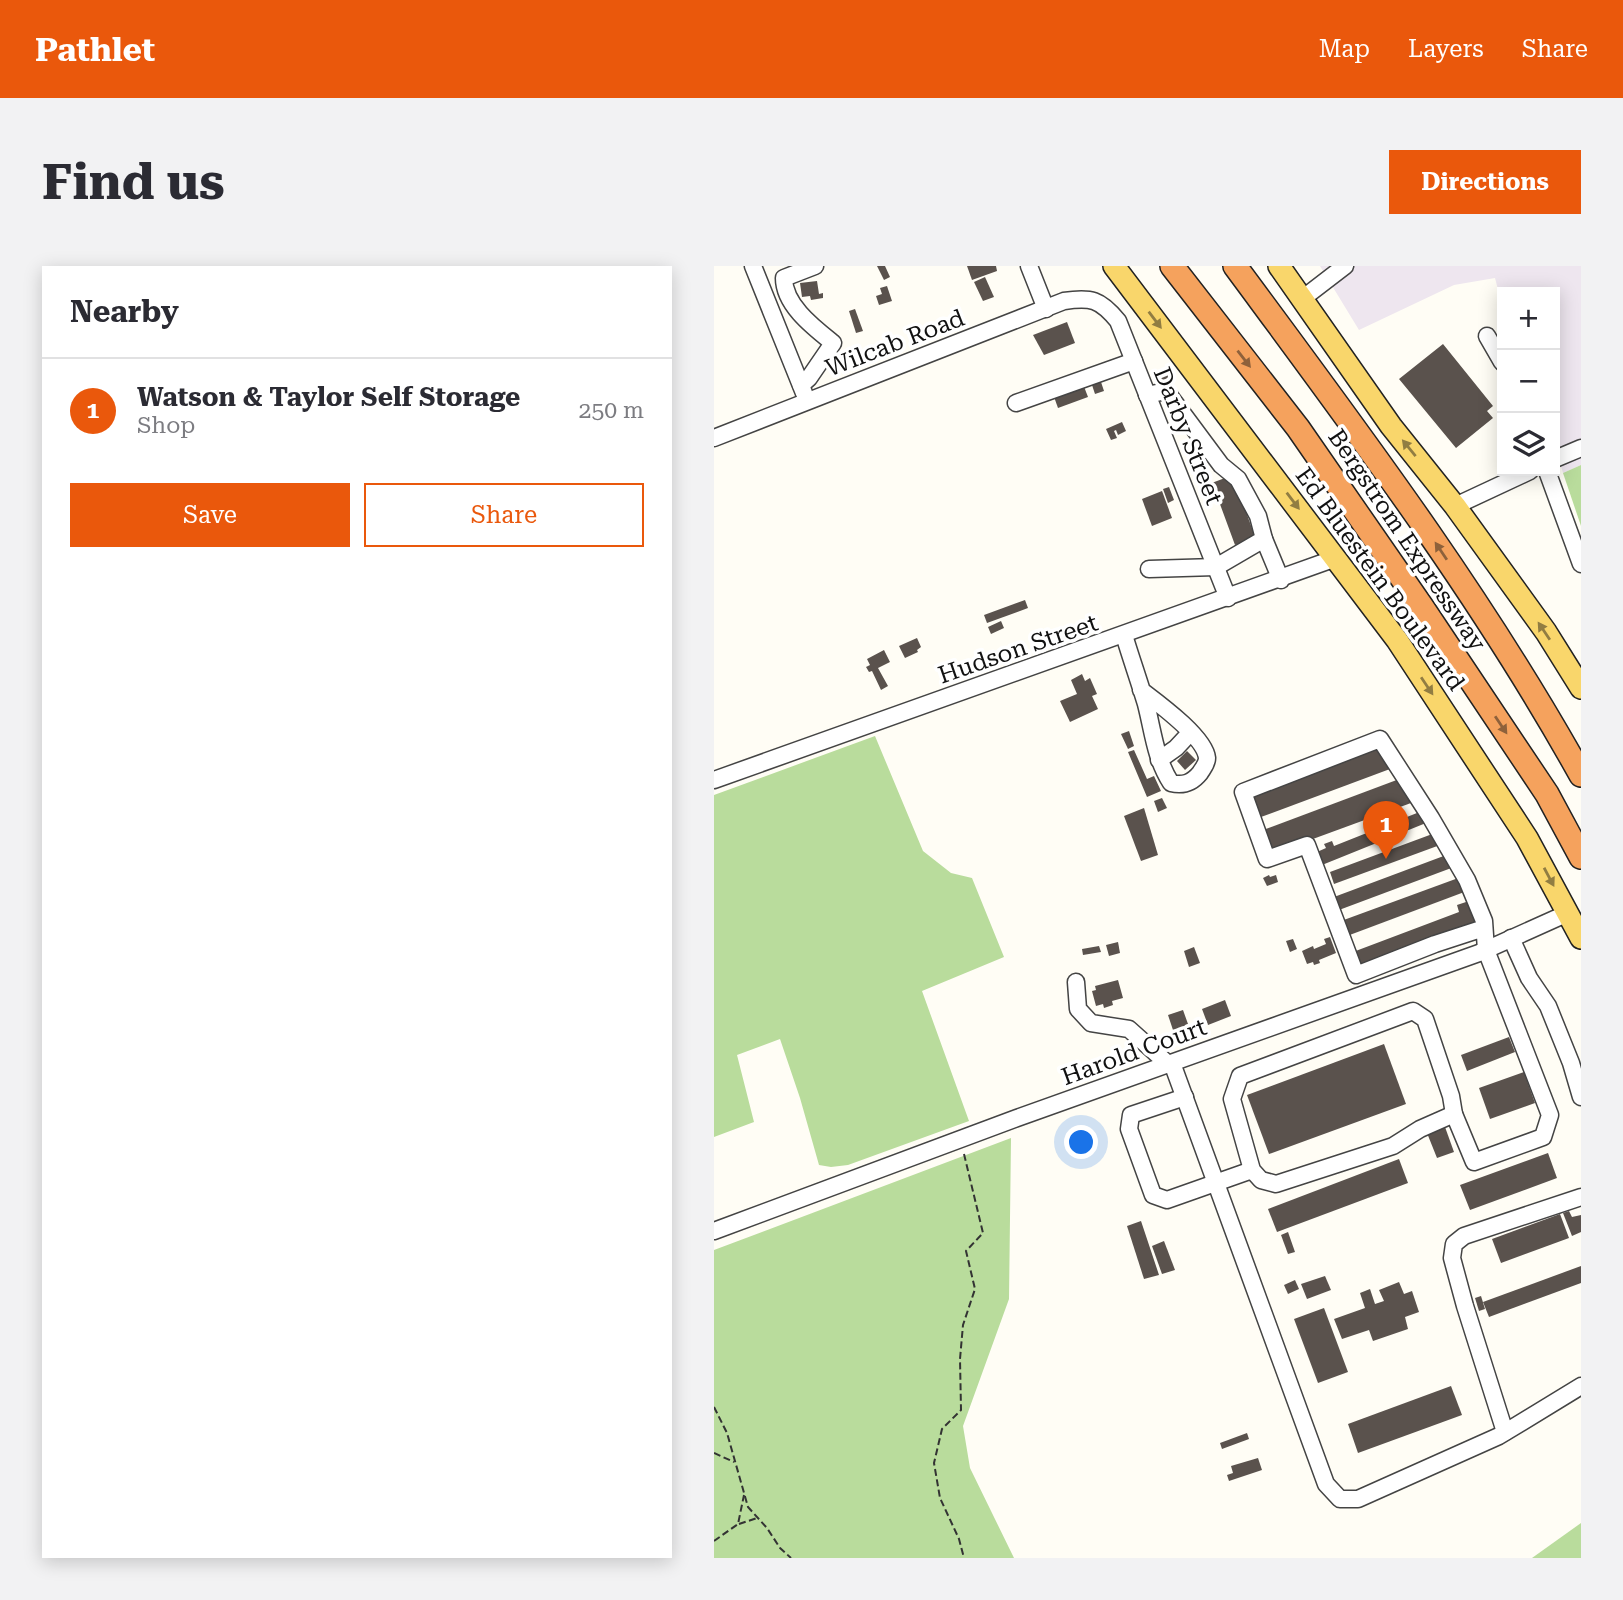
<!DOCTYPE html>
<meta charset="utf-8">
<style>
:root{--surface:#fff;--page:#f2f2f3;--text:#2b2b33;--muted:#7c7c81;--line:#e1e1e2;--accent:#ea580c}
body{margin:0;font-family:"Roboto Serif",serif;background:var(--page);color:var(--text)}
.controls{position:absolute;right:21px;top:21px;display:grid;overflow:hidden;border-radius:0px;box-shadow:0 4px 18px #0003}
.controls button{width:63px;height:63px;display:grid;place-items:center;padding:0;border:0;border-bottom:2px solid var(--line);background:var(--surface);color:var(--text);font:35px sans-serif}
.you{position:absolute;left:368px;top:877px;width:24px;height:24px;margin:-18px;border:5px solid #fff;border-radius:50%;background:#1a73e8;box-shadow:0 0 0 10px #1a73e833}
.badge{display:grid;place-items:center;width:46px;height:46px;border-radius:50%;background:var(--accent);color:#fff;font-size:23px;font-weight:700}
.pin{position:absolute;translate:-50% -58px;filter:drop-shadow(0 2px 4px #0008)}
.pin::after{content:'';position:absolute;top:37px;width:24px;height:21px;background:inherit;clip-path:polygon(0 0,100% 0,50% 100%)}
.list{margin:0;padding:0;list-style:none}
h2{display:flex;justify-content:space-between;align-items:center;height:91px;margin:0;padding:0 28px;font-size:30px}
h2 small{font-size:23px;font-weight:400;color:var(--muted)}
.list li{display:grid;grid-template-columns:46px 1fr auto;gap:21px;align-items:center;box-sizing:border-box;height:105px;padding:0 28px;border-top:2px solid var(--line)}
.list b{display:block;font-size:26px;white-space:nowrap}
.list p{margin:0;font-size:23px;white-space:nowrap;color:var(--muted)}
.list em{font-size:23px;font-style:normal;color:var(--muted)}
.actions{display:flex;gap:14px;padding:21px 28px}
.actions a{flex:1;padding:16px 0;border:2px solid var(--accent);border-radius:0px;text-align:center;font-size:24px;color:var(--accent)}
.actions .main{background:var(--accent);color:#fff}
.icon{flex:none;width:38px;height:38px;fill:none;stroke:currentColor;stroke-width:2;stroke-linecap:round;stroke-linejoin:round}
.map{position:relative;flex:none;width:867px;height:1292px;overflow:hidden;border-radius:0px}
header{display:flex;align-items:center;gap:42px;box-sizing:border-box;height:98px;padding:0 35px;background:var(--accent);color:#fff}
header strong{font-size:33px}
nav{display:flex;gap:38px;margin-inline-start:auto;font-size:24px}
.intro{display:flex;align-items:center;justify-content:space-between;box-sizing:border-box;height:168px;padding:0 42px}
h1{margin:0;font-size:49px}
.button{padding:18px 32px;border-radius:0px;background:var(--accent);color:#fff;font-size:24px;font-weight:700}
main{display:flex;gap:42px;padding:0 42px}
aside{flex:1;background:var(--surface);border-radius:0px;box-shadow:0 4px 18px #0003}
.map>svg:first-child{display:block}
</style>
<header>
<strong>Pathlet</strong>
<nav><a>Map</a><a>Layers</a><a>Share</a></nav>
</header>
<div class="intro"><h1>Find us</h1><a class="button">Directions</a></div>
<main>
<aside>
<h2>Nearby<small></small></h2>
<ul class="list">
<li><span class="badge">1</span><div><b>Watson &amp; Taylor Self Storage</b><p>Shop</p></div><em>250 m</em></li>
</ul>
<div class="actions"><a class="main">Save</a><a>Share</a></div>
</aside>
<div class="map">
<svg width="867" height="1292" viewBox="0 0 867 1292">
<rect width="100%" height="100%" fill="#fffdf5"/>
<path fill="#eee6ef" d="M606,0H867V199L849,207L841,179V26H788V39L781,12L740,19L645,64Z"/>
<g fill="#b9dc9c">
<path d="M867,199V260L849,207Z"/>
<path d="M161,470L209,585L237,607L258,612L290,691L208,725L255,855L134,899L117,901L105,899L86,832L66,773L23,789L40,856L0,871V529Z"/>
<path d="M297,872L295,1033L249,1160L256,1202L300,1292H0V984Z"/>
<path d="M867,1257V1292H818Z"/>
</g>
<g fill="#5a524d">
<path d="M163,0H171L176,11L170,14Z"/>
<path d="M253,0H282L283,5L258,14Z"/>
<path d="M271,11L280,31L269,35L260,16Z"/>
<path d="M103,15L105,28L109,27V32L97,34L96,30L88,31L86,17Z"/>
<path d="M173,20L178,35L165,39L162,30L168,28L166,22Z"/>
<path d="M141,43L149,65L142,67L135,45Z"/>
<path d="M353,56L361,77L330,89L319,69Z"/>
<path d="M729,78L779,140L773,145L779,152L742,182L685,113Z"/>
<path d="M454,108L456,118L448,119L446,109Z"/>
<path d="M386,113L390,125L381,128L377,116Z"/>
<path d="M369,118L374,131L344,142L339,128Z"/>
<path d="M408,156L412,165L404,169L402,164L400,165L403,172L397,174L392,163Z"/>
<path d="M519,209L541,271L521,279L503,230L500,231L495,218Z"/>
<path d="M455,221L460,234L454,237L449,223Z"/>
<path d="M448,225L458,252L438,260L428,233Z"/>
<path d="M311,334L314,342L273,357L270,349Z"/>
<path d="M287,355L290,362L277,368L274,361Z"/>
<path d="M203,372L207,381L203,384L204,386L191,392L185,380Z"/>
<path d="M170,384L176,396L164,402L174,420L167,424L158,405L155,406L152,401L156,399L153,393Z"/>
<path d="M368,408L371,415L376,412L383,428L378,430L384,443L356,456L346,435L363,428L357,414Z"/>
<path d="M415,465L420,480L414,483L407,468Z"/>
<path d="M667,479L676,503L547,551L538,527Z"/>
<path d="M420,484L433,513L440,510L447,525L433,531L414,486Z"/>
<path d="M473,485L482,494L471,504L463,495Z"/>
<path d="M688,512L697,537L558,588L549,564Z"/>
<path d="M448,532L453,542L444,546L440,535Z"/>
<path d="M430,542L444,589L427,595L410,550Z"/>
<path d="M708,545L712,557L608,599L603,586L612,582L610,578L618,575L620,580Z"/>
<path d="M721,567L726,579L620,618L616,606Z"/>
<path d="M735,588L740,601L625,644L620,631Z"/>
<path d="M555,609L556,611L562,609L564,616L553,620L549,612Z"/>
<path d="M747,611L753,625L633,670L627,655Z"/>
<path d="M755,635L766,656L644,701L639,686L745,646L743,639Z"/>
<path d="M616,671L622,687L605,694L606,697L600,699L599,696L593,698L588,685L599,680L600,683L612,678L610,673Z"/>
<path d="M579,673L583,683L576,686L572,675Z"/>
<path d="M404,676L406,687L395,690L392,679Z"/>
<path d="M385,680L387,686L369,689L368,683Z"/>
<path d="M480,681L486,697L475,701L470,685Z"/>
<path d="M404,714L409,732L398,735L399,739L390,742L389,738L382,740L378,725L382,724L381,720Z"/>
<path d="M511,734L517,750L494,759L488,743Z"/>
<path d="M469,744L474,758L471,759L474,766L461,770L454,749Z"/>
<path d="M795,771L801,786L753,805L747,789Z"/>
<path d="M670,778L692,838L555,888L533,829Z"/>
<path d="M810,806L821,837L776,853L765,822Z"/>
<path d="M731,861L740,886L723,892L713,867Z"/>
<path d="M834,887L843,912L756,944L746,919Z"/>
<path d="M685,893L694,917L563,966L554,943Z"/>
<path d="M855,945L858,951L867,949V966L858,970L849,947Z"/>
<path d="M846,948L855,972L787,997L778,973Z"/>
<path d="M427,955L445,1009L430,1013L413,960Z"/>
<path d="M574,966L581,986L574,988L567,969Z"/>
<path d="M450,975L461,1004L448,1008L438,980Z"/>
<path d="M867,1000V1017L775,1051L769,1036Z"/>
<path d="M611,1010L617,1024L593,1033L587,1018Z"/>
<path d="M581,1014L585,1023L574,1028L570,1019Z"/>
<path d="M685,1016L690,1028L698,1025L705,1046L691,1051L694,1063L659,1075L655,1064L628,1073L620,1053L651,1042L646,1027L656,1023L661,1038L670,1035L665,1024Z"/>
<path d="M767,1030L771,1043L765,1045L761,1032Z"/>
<path d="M610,1042L634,1106L604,1117L580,1053Z"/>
<path d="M737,1120L748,1149L644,1187L634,1158Z"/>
<path d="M533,1167L535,1173L508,1183L506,1177Z"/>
<path d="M544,1192L548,1204L515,1215L513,1209L519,1207L517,1200Z"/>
</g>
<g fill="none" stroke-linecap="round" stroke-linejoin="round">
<g stroke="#444" stroke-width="19">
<g id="minor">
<path d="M39,0L90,127"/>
<path d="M315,0L332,43"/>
<path d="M588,33L631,0"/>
<path d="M773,70L788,96"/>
<path d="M87,119L95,112L119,77C99,61 70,39 70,12L101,0"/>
<path d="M433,129L452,125L507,199L524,213L544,250L550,273L502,301L435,303"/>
<path d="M302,137L420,95"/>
<path d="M0,172L350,35C377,31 386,33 404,55L514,332"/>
<path d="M841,193L867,182"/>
<path d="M833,205L867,298"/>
<path d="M741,240L816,205"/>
<path d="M550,273L567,314"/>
<path d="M410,369C417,392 425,415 432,438C439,465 441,492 457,517C469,520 478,517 486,507C489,502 493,498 493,492C491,471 444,437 427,424"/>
<path d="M445,494L462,482L476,467"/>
<path d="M0,514L622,292"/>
<path d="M797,672L815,712L834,740L857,797L867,831"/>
<path d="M362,716L364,743L377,757L415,763L454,798"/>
<path d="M458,797L612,1218L626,1233H644L785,1170L867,1120"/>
<path d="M471,831L417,849L415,863L439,929L453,934L538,904L547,914L562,918L679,880L706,863L740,848L737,830L711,753L699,745L526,810L518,833L538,904"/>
<path d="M740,848L760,896L829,871L836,849L772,684L770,655L753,614L717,552L666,473L529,526L553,593L593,579L642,709L721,678L770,662"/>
<path d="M0,965L303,852L765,687L854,647"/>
<path d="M791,1166L751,1040L738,992L740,978L750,970L867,931"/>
</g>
</g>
<g stroke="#222" stroke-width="24">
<g id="major">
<path d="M400,0L683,374L813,572L867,672"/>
<path d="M565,0L677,160L741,240L832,366L867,422"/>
</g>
</g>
<g stroke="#222" stroke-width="26">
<g id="highway">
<path d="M458,0L584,162L708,341L833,528L867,591"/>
<path d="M521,0C643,165 767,329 867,509"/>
</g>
</g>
<g stroke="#333" stroke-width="2" stroke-dasharray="7 3.5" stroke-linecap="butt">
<path d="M250,888L269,967L252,985L261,1023L249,1059L246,1093L247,1144L228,1163L220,1197L226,1232L245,1273L250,1292"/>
<path d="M0,1141L13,1167L34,1241L53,1262L66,1282L77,1292"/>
<path d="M0,1187L20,1196"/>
<path d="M25,1258L43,1252"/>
<path d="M0,1275L24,1258L30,1229"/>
</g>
<use href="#minor" stroke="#fff" stroke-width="16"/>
<use href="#major" stroke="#f9d66b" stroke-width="21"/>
<use href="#highway" stroke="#f5a25d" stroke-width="23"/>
</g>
<defs><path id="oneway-solid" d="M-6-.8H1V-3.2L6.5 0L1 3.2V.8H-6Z" transform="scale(1.75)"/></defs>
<g fill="#917d42">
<use href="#oneway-solid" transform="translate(441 54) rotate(53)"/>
<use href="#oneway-solid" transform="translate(695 182) rotate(-129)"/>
<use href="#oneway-solid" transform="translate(579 235) rotate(53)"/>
<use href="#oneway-solid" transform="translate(830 365) rotate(-124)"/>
<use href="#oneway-solid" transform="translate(713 420) rotate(56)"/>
<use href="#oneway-solid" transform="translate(835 611) rotate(62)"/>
</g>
<g fill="#8e613b">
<use href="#oneway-solid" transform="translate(530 93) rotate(52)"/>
<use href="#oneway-solid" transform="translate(727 285) rotate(-124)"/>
<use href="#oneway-solid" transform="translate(787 459) rotate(56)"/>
</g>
<g text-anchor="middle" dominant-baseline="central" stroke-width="7" stroke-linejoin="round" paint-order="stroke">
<g font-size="24" fill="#111" stroke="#fff">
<text transform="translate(181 77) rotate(-21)">Wilcab Road</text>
<text transform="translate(474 170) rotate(68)">Darby Street</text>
<text transform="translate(693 274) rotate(56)">Bergstrom Expressway</text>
<text transform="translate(666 313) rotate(54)">Ed Bluestein Boulevard</text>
<text transform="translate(304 383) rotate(-19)">Hudson Street</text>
<text transform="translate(420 786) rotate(-20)">Harold Court</text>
</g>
</g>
</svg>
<div class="controls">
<button>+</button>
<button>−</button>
<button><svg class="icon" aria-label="layers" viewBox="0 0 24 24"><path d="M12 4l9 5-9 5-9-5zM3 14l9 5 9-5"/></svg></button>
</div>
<div class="you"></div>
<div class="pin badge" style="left:672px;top:593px">1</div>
</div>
</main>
